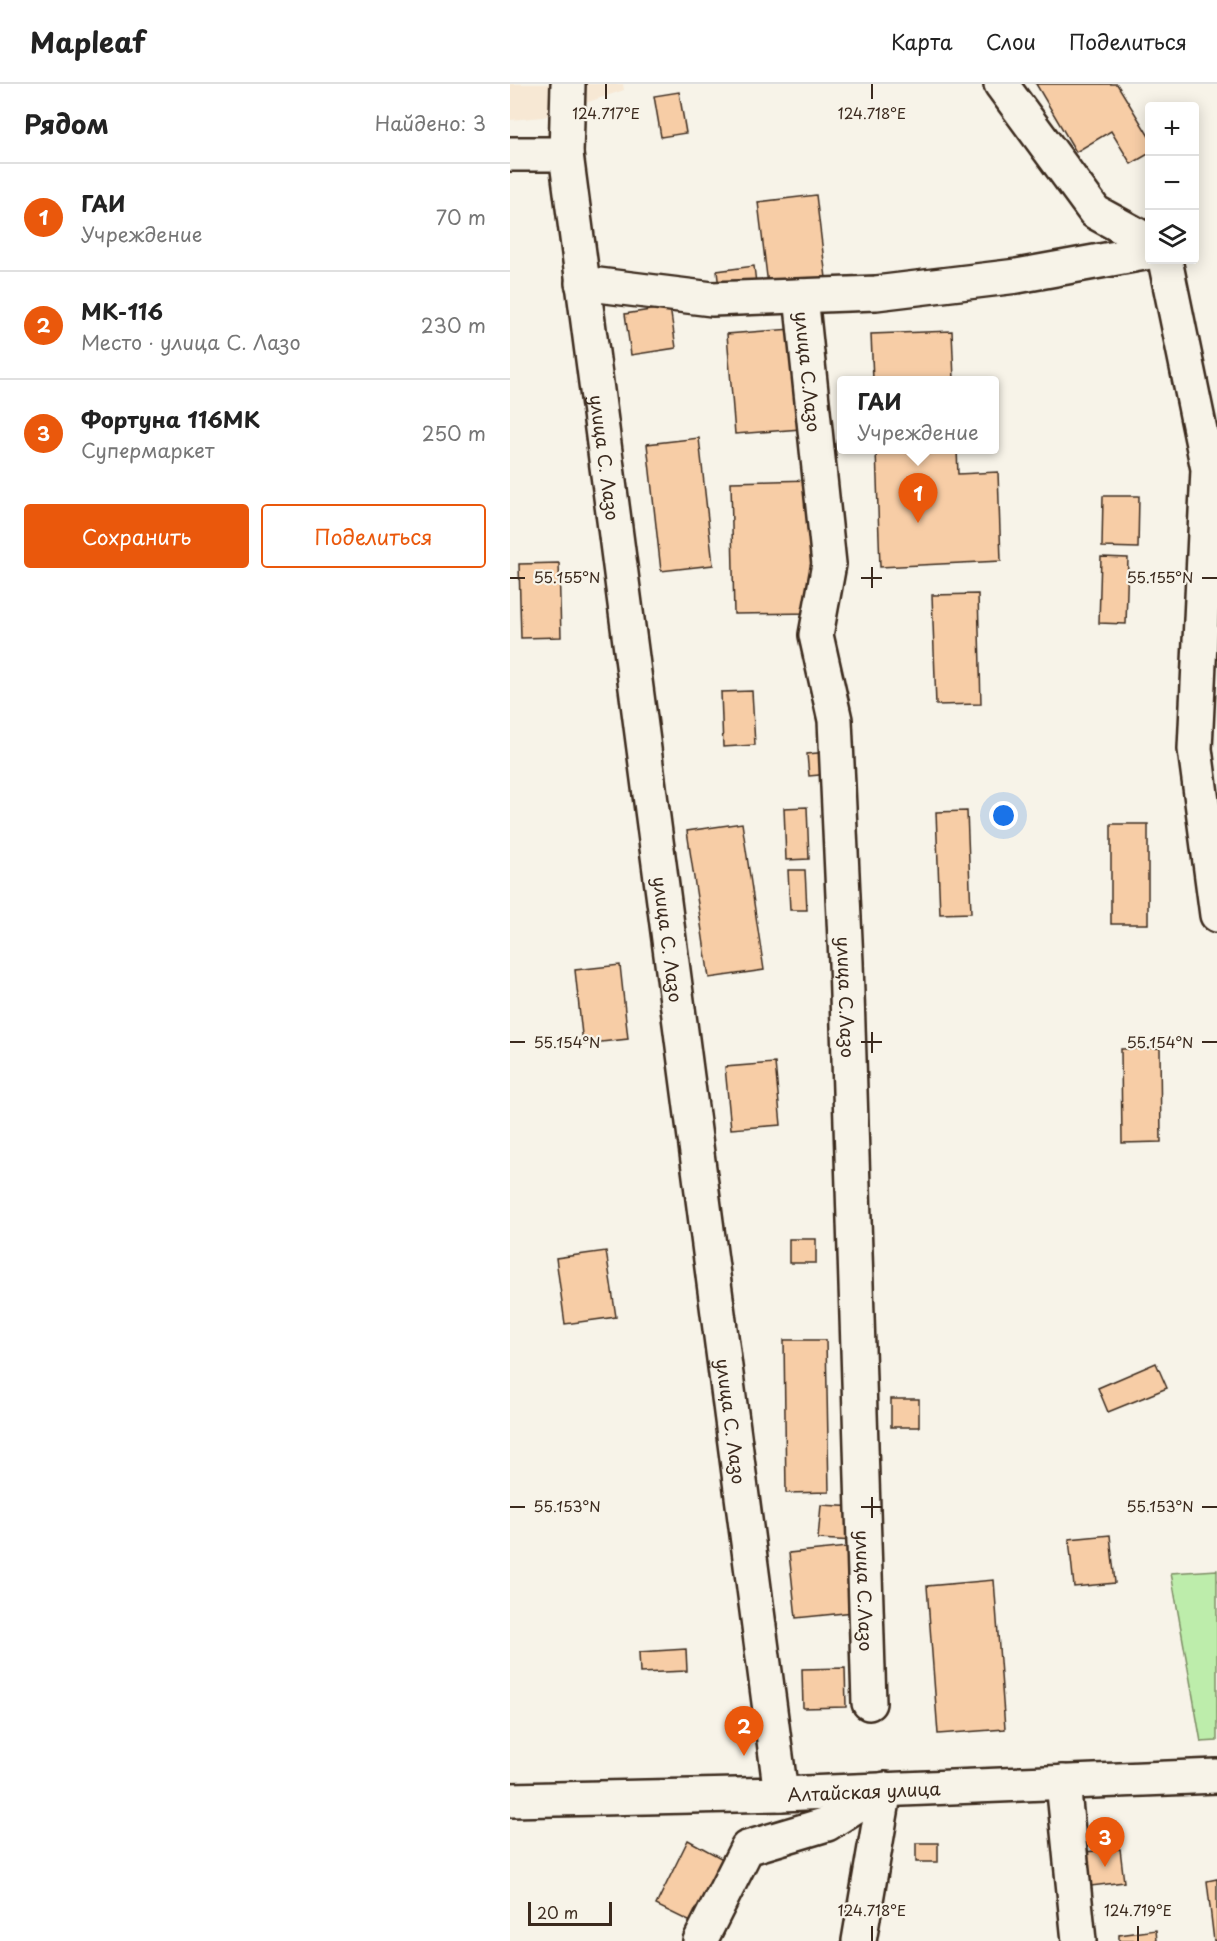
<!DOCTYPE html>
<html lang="ru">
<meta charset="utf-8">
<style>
:root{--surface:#fff;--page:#f2f2f2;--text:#222;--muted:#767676;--line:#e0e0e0;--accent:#ea580c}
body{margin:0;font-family:"Playpen Sans",sans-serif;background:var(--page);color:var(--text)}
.controls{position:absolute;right:18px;top:18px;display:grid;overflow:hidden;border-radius:6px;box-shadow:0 3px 15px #0003}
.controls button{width:54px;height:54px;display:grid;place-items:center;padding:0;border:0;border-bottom:2px solid var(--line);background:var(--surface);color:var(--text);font:30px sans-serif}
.scale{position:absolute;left:18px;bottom:15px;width:84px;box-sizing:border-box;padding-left:6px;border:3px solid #3b2a1e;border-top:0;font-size:16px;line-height:21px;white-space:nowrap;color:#3b2a1e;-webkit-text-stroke:4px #f7f3e8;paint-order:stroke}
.you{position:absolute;left:494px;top:732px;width:21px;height:21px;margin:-15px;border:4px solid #fff;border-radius:50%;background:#1a73e8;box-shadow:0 0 0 9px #1a73e833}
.badge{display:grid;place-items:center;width:39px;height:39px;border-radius:50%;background:var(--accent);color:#fff;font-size:20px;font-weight:700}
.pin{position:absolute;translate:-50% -50px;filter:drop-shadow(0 2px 3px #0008)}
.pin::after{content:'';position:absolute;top:32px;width:21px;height:18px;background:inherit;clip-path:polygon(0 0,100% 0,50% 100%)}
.popup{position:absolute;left:327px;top:292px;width:162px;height:78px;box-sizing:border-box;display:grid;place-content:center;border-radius:6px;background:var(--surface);filter:drop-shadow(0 2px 4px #0005);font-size:20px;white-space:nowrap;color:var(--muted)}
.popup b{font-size:22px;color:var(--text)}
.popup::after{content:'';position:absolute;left:50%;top:100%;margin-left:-12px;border:12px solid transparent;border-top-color:var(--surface)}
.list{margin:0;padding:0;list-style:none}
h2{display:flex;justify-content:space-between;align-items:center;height:78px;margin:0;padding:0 24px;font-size:26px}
h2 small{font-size:20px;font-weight:400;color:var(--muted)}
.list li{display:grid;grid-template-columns:39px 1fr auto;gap:18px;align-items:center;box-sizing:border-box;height:108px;padding:0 24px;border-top:2px solid var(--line)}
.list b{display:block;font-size:22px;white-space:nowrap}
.list p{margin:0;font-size:20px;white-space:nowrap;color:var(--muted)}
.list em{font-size:20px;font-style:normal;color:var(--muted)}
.actions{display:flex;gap:12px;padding:18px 24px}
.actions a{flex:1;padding:14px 0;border:2px solid var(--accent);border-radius:6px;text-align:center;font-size:21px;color:var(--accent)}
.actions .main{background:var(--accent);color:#fff}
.icon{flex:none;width:33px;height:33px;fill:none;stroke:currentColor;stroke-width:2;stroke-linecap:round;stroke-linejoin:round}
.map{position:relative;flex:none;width:707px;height:1857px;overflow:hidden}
header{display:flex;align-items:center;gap:36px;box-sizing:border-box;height:84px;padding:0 30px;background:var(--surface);border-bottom:2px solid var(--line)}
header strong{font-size:28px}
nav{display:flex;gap:33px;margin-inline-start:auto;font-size:21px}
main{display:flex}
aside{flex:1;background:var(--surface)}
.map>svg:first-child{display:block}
</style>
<header>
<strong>Mapleaf</strong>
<nav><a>Карта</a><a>Слои</a><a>Поделиться</a></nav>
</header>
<main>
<aside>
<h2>Рядом<small>Найдено: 3</small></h2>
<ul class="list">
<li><span class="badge">1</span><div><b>ГАИ</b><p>Учреждение</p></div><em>70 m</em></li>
<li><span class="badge">2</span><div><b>МК-116</b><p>Место · улица С. Лазо</p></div><em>230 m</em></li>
<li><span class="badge">3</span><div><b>Фортуна 116МК</b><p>Супермаркет</p></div><em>250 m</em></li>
</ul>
<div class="actions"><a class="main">Сохранить</a><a>Поделиться</a></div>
</aside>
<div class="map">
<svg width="707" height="1857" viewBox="0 0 707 1857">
<rect width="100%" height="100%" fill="#f7f3e8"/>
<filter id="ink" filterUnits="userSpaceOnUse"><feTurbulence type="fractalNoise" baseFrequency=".0167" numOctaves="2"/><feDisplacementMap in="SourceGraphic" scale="12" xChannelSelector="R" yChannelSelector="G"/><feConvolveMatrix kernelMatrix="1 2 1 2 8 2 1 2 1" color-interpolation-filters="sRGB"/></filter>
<g filter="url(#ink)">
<path fill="#f7e8d4" d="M0,0H113L114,6L33,33L0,36Z"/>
<path fill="#bdedab" stroke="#7c8c64" stroke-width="1.5" d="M707,1486V1657L691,1658L661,1489Z"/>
<g fill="#f7cda6" stroke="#3b2a1e" stroke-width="1.5">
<path d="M526,0H607L640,54V69L621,80L601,47L566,68Z"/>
<path d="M169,8L176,49L151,53L144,12Z"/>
<path d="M306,111L316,194L258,201L248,118Z"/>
<path d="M244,182L247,208L210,213L207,187Z"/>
<path d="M160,223L166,264L121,271L115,230Z"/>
<path d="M282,245L291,345L225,350L217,250Z"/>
<path d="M442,247L444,296H363L361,250Z"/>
<path d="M189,354L203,481L151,487L137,360Z"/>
<path d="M366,366H447L448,390L488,388L491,477L370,483Z"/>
<path d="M301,396L304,529L224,530L221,398Z"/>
<path d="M593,412H629L628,464L592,463Z"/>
<path d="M591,473L618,474L616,540L589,539Z"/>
<path d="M49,479L51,553L11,554L9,480Z"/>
<path d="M468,510L471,620L426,621L422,511Z"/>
<path d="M242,607L245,661L213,663L211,608Z"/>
<path d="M318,668L320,690L299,692L297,670Z"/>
<path d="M297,723L299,775L276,776L274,724Z"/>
<path d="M457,727L461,829L430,830L426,728Z"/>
<path d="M232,739L254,886L199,894L177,747Z"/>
<rect x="601" y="740" width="37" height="100"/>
<path d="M278,786H295L297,826H280Z"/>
<path d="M110,881L118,955L73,960L65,886Z"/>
<path d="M650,964L651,1058L612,1059L611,965Z"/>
<path d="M265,979L271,1041L221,1045L215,983Z"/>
<rect x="279" y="1155" width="27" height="24"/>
<path d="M96,1167L106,1233L55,1240L46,1174Z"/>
<path d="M274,1256H316L319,1408L276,1409Z"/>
<path d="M646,1279L657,1304L598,1328L588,1304Z"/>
<rect x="381" y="1315" width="28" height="28"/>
<path d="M311,1421L347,1423L345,1457L308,1455Z"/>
<path d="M600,1451L605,1499L564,1503L559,1455Z"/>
<path d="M337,1463L344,1528L286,1534L279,1469Z"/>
<path d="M484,1496L495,1645L428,1650L417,1502Z"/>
<path d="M176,1565L177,1587L130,1589L129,1568Z"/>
<path d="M335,1584L336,1623L293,1624L292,1585Z"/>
<path d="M178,1756L222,1780L189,1842L146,1821Z"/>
<rect x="406" y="1759" width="22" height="19"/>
<path d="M610,1765L614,1798L581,1802L574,1768Z"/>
<path d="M707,1795V1857H704L697,1797Z"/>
<path d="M646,1846L647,1857H609V1851Z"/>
</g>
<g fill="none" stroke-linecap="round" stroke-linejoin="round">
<g stroke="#3b2a1e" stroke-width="38">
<g id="minor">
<path id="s1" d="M58,0L56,70L271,1710"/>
<path d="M491,0L585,128L640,158"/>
<path d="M0,70H56"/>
<path d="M655,176L698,385L685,665L707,831"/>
<path d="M72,199L202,215L366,209L507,192L640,168"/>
<path id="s2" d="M291,212L319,480L306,551L325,636L336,878L359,1619"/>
<path d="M553,1698L569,1857"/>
<path id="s3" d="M0,1716L271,1710L707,1692"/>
<path d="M190,1857L237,1764L317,1740L369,1707"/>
<path d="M349,1857L375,1705"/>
</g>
</g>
<use href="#minor" stroke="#f7f3e8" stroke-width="33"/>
</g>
</g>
<path fill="none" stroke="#3b2a1e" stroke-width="2" d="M96,0V15M362,0V15M362,483V504M0,494H15M351,494H372M692,494H707M362,948V969M0,958H15M351,958H372M692,958H707M362,1413V1434M0,1423H15M351,1423H372M692,1423H707M362,1842V1857M628,1842V1857"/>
<g text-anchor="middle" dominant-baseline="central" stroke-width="4.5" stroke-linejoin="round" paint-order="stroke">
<g font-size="18" fill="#3b2a1e" stroke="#f7f3e8">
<text stroke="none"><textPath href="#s2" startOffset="76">улица С.Лазо</textPath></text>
<text stroke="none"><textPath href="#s1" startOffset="376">улица С. Лазо</textPath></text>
<text stroke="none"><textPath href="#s1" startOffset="862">улица С. Лазо</textPath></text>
<text stroke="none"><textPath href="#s2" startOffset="706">улица С.Лазо</textPath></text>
<text stroke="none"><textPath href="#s1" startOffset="1348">улица С. Лазо</textPath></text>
<text stroke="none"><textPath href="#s2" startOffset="1300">улица С.Лазо</textPath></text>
<text stroke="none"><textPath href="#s3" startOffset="354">Алтайская улица</textPath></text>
</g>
</g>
<g font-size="15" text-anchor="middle" fill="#3b2a1e" stroke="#f7f3e8" stroke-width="4.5" stroke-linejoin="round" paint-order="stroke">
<text x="96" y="35">124.717°E</text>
<text x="362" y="35">124.718°E</text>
<text x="57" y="499">55.155°N</text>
<text x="650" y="499">55.155°N</text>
<text x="57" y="964">55.154°N</text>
<text x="650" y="964">55.154°N</text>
<text x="57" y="1428">55.153°N</text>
<text x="650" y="1428">55.153°N</text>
<text x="362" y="1832">124.718°E</text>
<text x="628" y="1832">124.719°E</text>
</g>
</svg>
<div class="controls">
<button>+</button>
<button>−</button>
<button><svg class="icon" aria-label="layers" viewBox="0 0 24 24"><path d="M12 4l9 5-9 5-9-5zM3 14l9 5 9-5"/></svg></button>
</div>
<div class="scale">20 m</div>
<div class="you"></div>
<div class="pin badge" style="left:408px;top:439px">1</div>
<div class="popup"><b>ГАИ</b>Учреждение</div>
<div class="pin badge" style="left:234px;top:1672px">2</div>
<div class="pin badge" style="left:595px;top:1783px">3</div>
</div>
</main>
